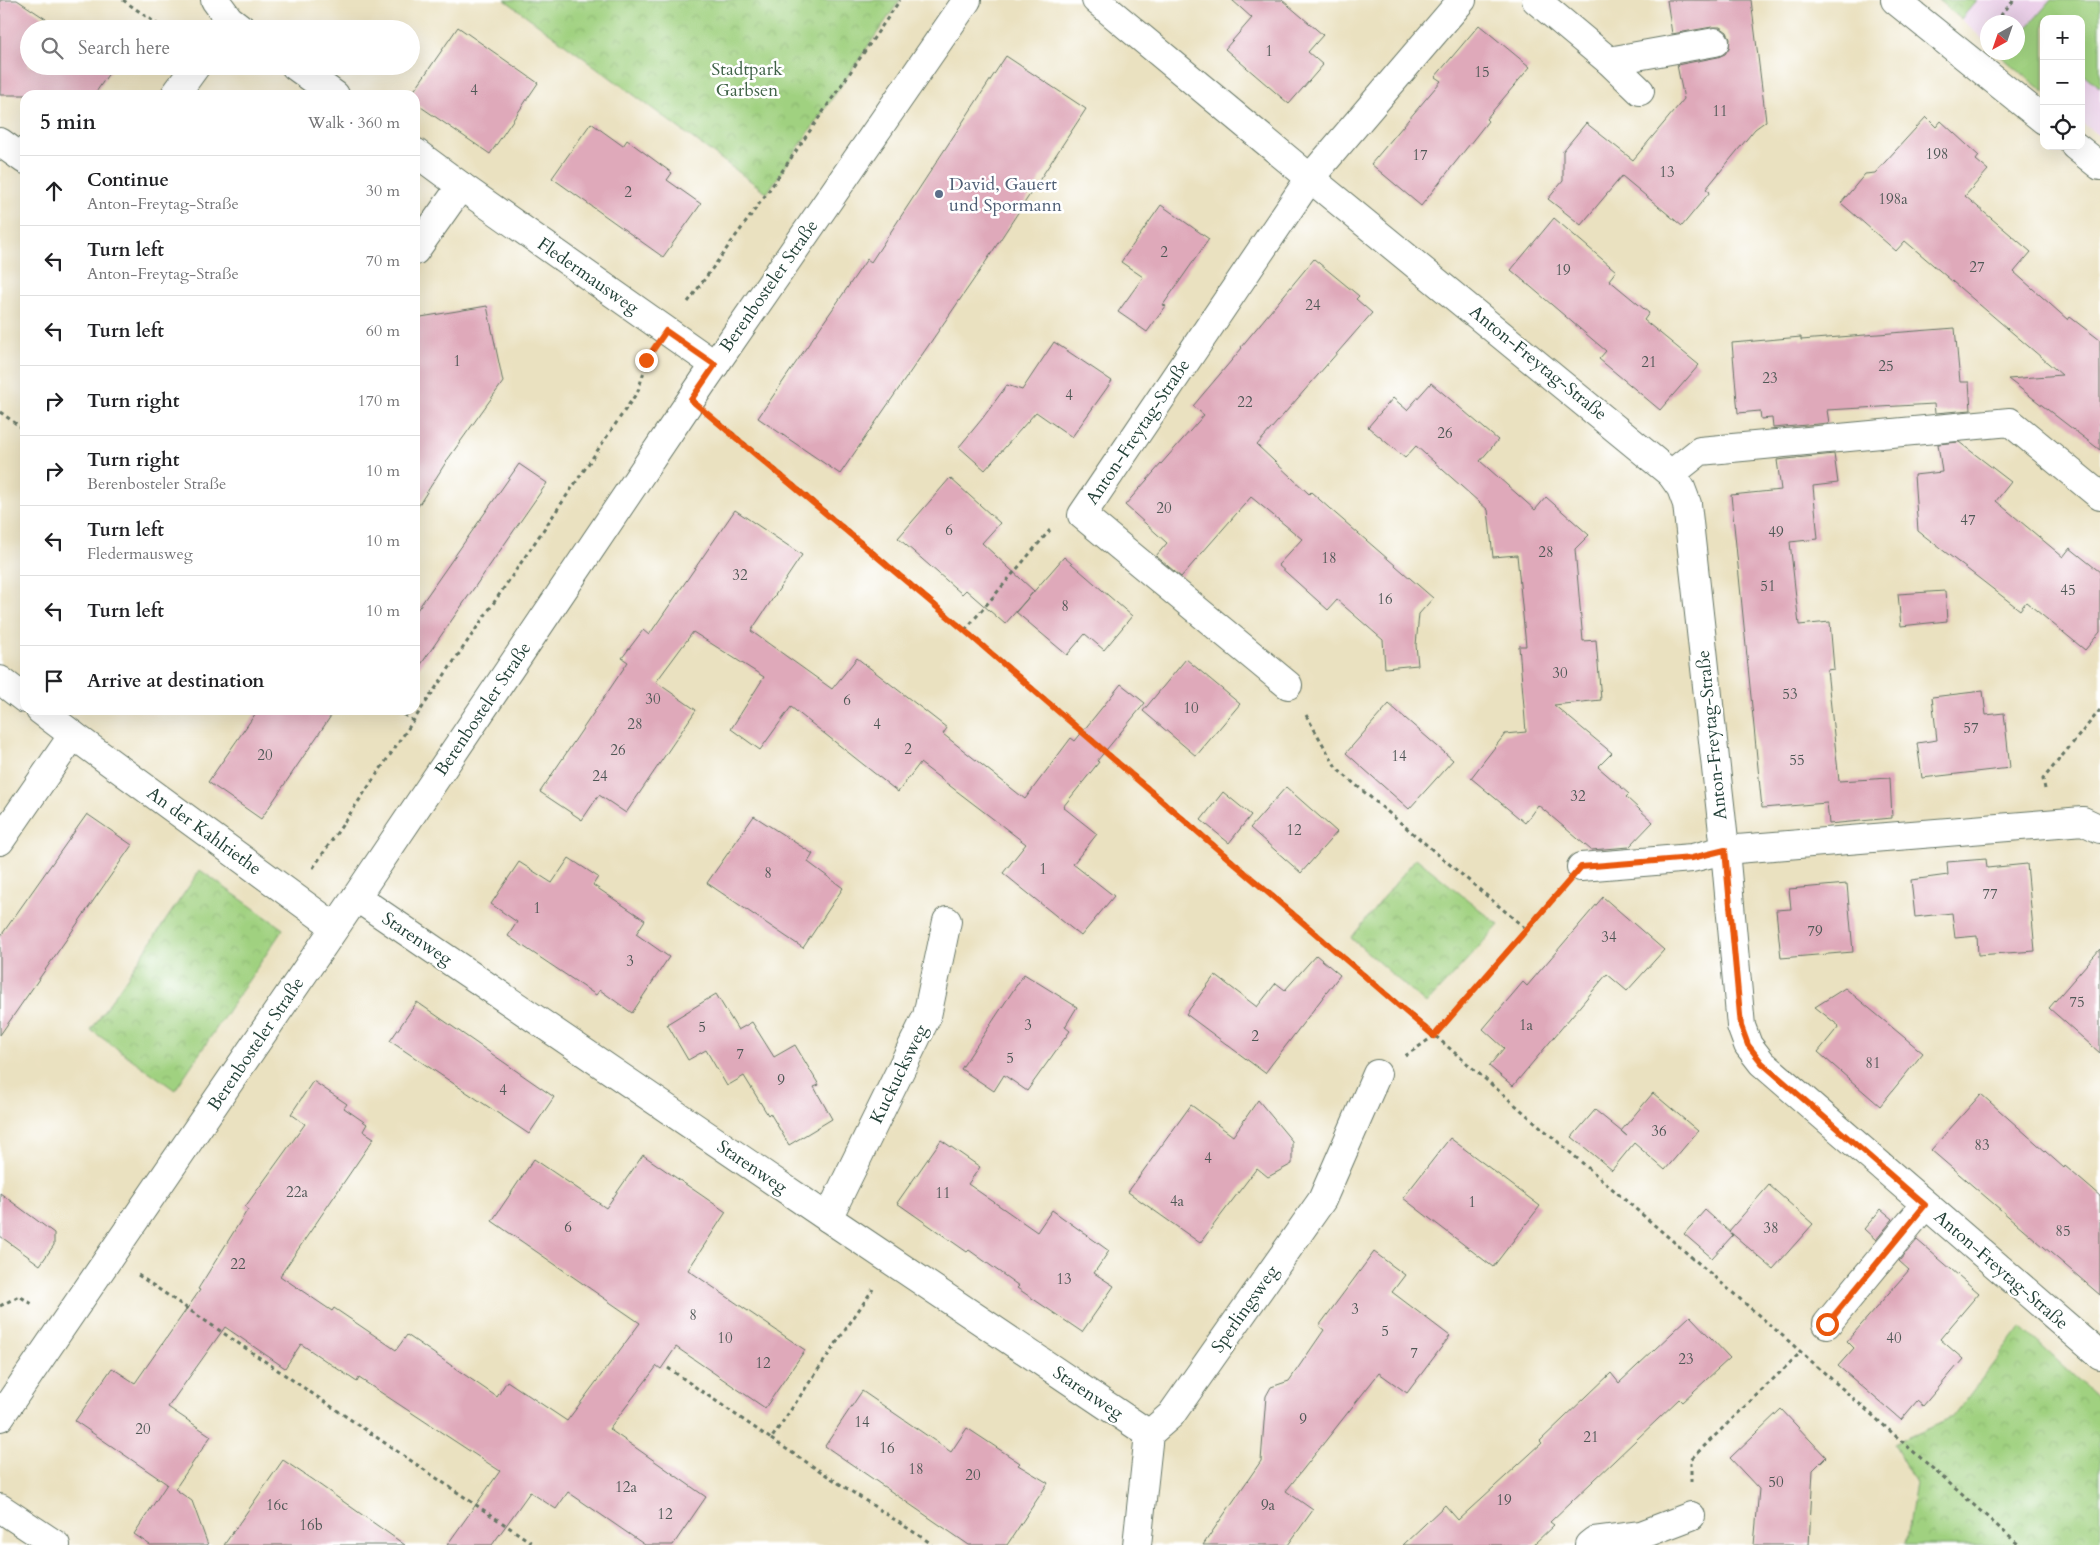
<!DOCTYPE html>
<meta charset="utf-8">
<style>
:root{--surface:#fff;--page:#f2f2f2;--text:#202124;--muted:#757577;--line:#e0e0e0}
body{margin:0;font-family:Cardo,serif;background:var(--page);color:var(--text)}
.controls{position:absolute;right:15px;top:15px;display:grid;overflow:hidden;border-radius:10px;box-shadow:0 5px 20px #0002}
.controls button{width:45px;height:45px;display:grid;place-items:center;padding:0;border:0;border-bottom:1px solid var(--line);background:var(--surface);color:var(--text);font:25px sans-serif}
.compass{position:absolute;left:1980px;top:15px;width:45px;height:45px;border-radius:50%;background:var(--surface);box-shadow:0 5px 20px #0002;rotate:220deg}
.stop{position:absolute;width:15px;height:15px;margin:-11px;border:4px solid #ea580c;border-radius:50%;background:#fff}
.stop.end{background:#ea580c;border-color:#fff;box-shadow:0 1px 5px #0008}
.list{margin:0;padding:0;list-style:none}
h2{display:flex;justify-content:space-between;align-items:center;height:65px;margin:0;padding:0 20px;font-size:21px}
h2 small{font-size:16px;font-weight:400;color:var(--muted)}
.list li{display:grid;grid-template-columns:32px 1fr auto;gap:15px;align-items:center;box-sizing:border-box;height:70px;padding:0 20px;border-top:1px solid var(--line)}
.list b{display:block;font-size:19px;white-space:nowrap}
.list p{margin:0;font-size:16px;white-space:nowrap;color:var(--muted)}
.list em{font-size:16px;font-style:normal;color:var(--muted)}
.icon{flex:none;width:28px;height:28px;fill:none;stroke:currentColor;stroke-width:2;stroke-linecap:round;stroke-linejoin:round}
.map{position:relative;flex:none;width:2100px;height:1545px;overflow:hidden}
.search{position:absolute;background:var(--surface);box-shadow:0 5px 20px #0002;left:20px;top:20px;width:400px;height:55px;display:flex;align-items:center;gap:12px;box-sizing:border-box;padding:0 18px;border-radius:28px;color:var(--muted);font-size:19px}
.panel{position:absolute;background:var(--surface);box-shadow:0 5px 20px #0002;left:20px;top:90px;width:400px;height:625px;border-radius:15px}
.map>svg:first-child{display:block}
</style>
<div class="map">
<svg width="2100" height="1545" viewBox="0 0 2100 1545">
<defs>
<pattern id="park-crowns" width="20" height="18" patternUnits="userSpaceOnUse" patternTransform="scale(1.25)"><rect width="20" height="18" fill="#a0d180"/><path d="M2 6a3 3 0 1 1 6 0M12 15a3 3 0 1 1 6 0" fill="none" stroke="#89b46f"/></pattern>
</defs>
<rect width="100%" height="100%" fill="#fff"/>
<filter id="ink" filterUnits="userSpaceOnUse"><feTurbulence type="fractalNoise" baseFrequency=".02" numOctaves="2"/><feDisplacementMap in="SourceGraphic" scale="10" xChannelSelector="R" yChannelSelector="G"/><feConvolveMatrix kernelMatrix="1 2 1 2 8 2 1 2 1" color-interpolation-filters="sRGB"/></filter>
<filter id="wash" filterUnits="userSpaceOnUse"><feTurbulence type="fractalNoise" baseFrequency=".0096" numOctaves="4" result="noise"/><feDisplacementMap in="SourceGraphic" scale="20" xChannelSelector="R" yChannelSelector="G"/><feGaussianBlur stdDeviation="1.12" result="paint"/><feColorMatrix in="noise" values="0 0 0 0 0 0 0 0 0 0 0 0 0 0 0 0 0 1.4 0 .05"/><feComposite in="paint" operator="in"/></filter>
<g filter="url(#wash)">
<rect width="100%" height="100%" fill="#eae1c0"/>
<path fill="#ecd1ea" d="M1977,0H2100V137L2081,122V19H2044V92L1997,53L2018,52V22H1988L1987,43L1961,19Z"/>
<g fill="url(#park-crowns)" stroke="#60875a">
<path d="M505,0H900L767,193Z"/>
<path d="M1938,0H1977L1961,19Z"/>
<path d="M1416,858L1499,925L1426,1004L1351,938Z"/>
<path d="M200,870L283,929L175,1090L91,1030Z"/>
<path d="M2021,1327L2100,1400V1545H1905L1915,1483L1894,1444L1952,1418Z"/>
</g>
<path fill="#a0d180" stroke="#60875a" d="M2051,0H2100V88L2081,72V19H2044V92L2002,57L2005,53L2018,52V38Z"/>
<g id="blocks">
<g fill="#dfa9ba">
<path d="M0,0H17L61,29H29V66H114L94,95H0Z"/>
<path d="M1232,0H1282L1323,35L1308,52L1323,65L1289,104L1225,49L1252,18Z"/>
<path d="M1667,0H1751L1766,121L1755,129L1706,189L1710,192L1682,226L1622,176L1581,225L1548,199L1563,181V151L1586,123L1633,160L1684,99L1677,65L1718,57L1725,54L1729,48L1730,39L1727,32L1720,27H1712L1672,34Z"/>
<path d="M1479,25L1530,67L1486,119L1488,121L1421,206L1371,164L1441,81L1435,77Z"/>
<path d="M458,27L538,83L490,154L415,103V95H411Z"/>
<path d="M1006,56L1086,109L981,269L840,474L758,418L867,259L871,262Z"/>
<path d="M1926,117L1936,127L1941,121L1979,156L1976,160L1988,170L1965,196L2031,252L2014,272L2068,320L2070,317L2100,340V450L2008,379L2062,375L1905,241L1896,251L1841,203L1865,174L1875,173Z"/>
<path d="M591,123L623,146L627,140L672,173L667,180L701,204L663,257L552,178Z"/>
<path d="M1161,205L1209,239L1163,305L1166,306L1147,332L1118,312L1143,277L1121,262Z"/>
<path d="M1554,218L1616,271L1609,280L1649,313L1644,320L1699,365L1660,410L1599,359L1606,351L1511,270Z"/>
<path d="M1314,259L1359,296L1356,299L1372,313L1257,445L1309,494L1311,492L1329,508L1433,598L1419,614L1416,645L1418,665L1385,668L1383,640L1337,600L1328,610L1278,565L1302,539L1251,497L1181,577L1156,556L1167,543L1125,505L1204,415L1193,406L1242,348L1241,347Z"/>
<path d="M487,306L503,382L448,459L415,511V318Z"/>
<path d="M1955,328L1960,382H1969L1971,410L1935,413L1934,404L1827,410L1829,423L1773,428L1772,418L1761,419L1760,411L1738,413L1732,343L1801,337V340Z"/>
<path d="M1054,342L1112,381L1072,437L1036,412L985,470L959,447L982,419L1007,385L1022,390Z"/>
<path d="M1431,383L1498,440L1480,461L1535,510L1546,497L1589,535L1575,549L1583,641L1596,640L1601,700L1554,705L1612,753L1598,767L1629,794L1626,797L1653,822L1629,847L1591,850L1538,805L1525,823L1471,778L1505,734L1526,732L1519,646H1526L1517,555L1493,557L1488,510L1416,446L1405,458L1368,427L1393,398L1407,410Z"/>
<path d="M1959,442L2011,482L1996,501L2063,557L2070,548L2100,572V632L2085,650L2026,602L2020,610L1918,531L1914,475L1942,472L1938,444Z"/>
<path d="M1834,454L1838,483L1813,486L1818,539L1790,542L1799,625L1830,622L1834,669L1827,670L1839,781L1890,778L1892,818L1829,824L1827,803L1762,808L1731,495L1781,490L1777,460Z"/>
<path d="M519,464L547,483L415,673V613Z"/>
<path d="M950,478L1000,523L982,543L1034,591L1005,624L966,590L962,594L898,538Z"/>
<path d="M735,510L802,555L751,631L832,689L857,658L947,728L943,734L1025,799L1071,738L1075,741L1121,684L1145,703L1097,761L1099,762L1063,807L1097,834L1073,864L1114,896L1081,936L1003,873L1026,844L920,763L898,792L791,707L760,750L731,729L764,677L693,632L656,682L696,710L626,813L599,795L582,820L540,792L628,662L622,658L643,630L649,635Z"/>
<path d="M1064,557L1132,616L1104,650L1085,634L1067,655L1016,612Z"/>
<path d="M1945,591L1947,621L1901,626L1898,594Z"/>
<path d="M1186,659L1240,704L1196,756L1143,711Z"/>
<path d="M1983,691L1986,715L2004,713L2010,768L1922,778L1917,743L1937,740L1932,697Z"/>
<path d="M1389,704L1453,760L1409,809L1346,753Z"/>
<path d="M258,710H335L261,819L208,782Z"/>
<path d="M1286,787L1337,832L1301,873L1250,828Z"/>
<path d="M1223,792L1251,815L1229,843L1201,820Z"/>
<path d="M87,814L132,845L0,1035V937Z"/>
<path d="M754,816L813,854L808,862L843,888L803,948L707,883Z"/>
<path d="M569,858L598,877L593,885L645,920L636,934L669,957L632,1013L600,990L596,995L508,936L517,922L491,904L519,862L552,883Z"/>
<path d="M1986,859L1987,868L2027,864L2035,951L1978,955L1977,936L1955,938L1952,913L1915,917L1911,880L1948,875L1947,862Z"/>
<path d="M1847,884L1853,952L1781,958L1776,910L1791,909L1789,889Z"/>
<path d="M1603,897L1664,950L1627,991L1607,974L1513,1086L1489,1066L1504,1048L1483,1029L1523,982L1527,986Z"/>
<path d="M2100,949V1053L2049,1008Z"/>
<path d="M1316,955L1340,975L1265,1073L1186,1014L1215,975L1257,1007L1276,983L1285,990Z"/>
<path d="M1024,974L1077,1007L1065,1027L1070,1031L1027,1091L1004,1075L994,1091L961,1069Z"/>
<path d="M1845,988L1923,1053L1880,1106L1818,1052L1839,1026L1815,1007Z"/>
<path d="M716,994L738,1030L752,1022L774,1057L795,1045L819,1085L814,1087L832,1119L789,1145L770,1113L768,1115L744,1076L727,1086L706,1050L688,1060L667,1024Z"/>
<path d="M417,1002L554,1097L529,1134L390,1041Z"/>
<path d="M313,1081L347,1104L344,1108L367,1124L363,1131L374,1138L280,1276L332,1311L334,1308L396,1350L407,1335L497,1397L507,1381L567,1421L640,1323L492,1221L534,1159L606,1208L643,1155L726,1212L688,1270L805,1350L765,1408L676,1347L661,1369L657,1366L609,1429L706,1497L673,1545H645L568,1492L556,1509L530,1492L492,1545H447L500,1471L359,1378L357,1382L301,1344L285,1368L225,1327L168,1407L211,1436L175,1489L192,1501L208,1545H150L134,1534L167,1484L75,1421L112,1368L135,1383L200,1290L198,1289L248,1209L245,1207L305,1124L291,1114Z"/>
<path d="M1653,1093L1698,1131L1665,1170L1634,1143L1612,1170L1572,1137L1595,1110L1627,1136L1621,1131Z"/>
<path d="M1981,1094L2064,1168L2065,1166L2100,1196V1295L1931,1150Z"/>
<path d="M1258,1100L1292,1141V1164L1268,1177L1257,1168L1200,1243L1128,1192L1191,1105L1233,1136Z"/>
<path d="M1450,1138L1540,1206L1493,1267L1403,1198Z"/>
<path d="M941,1140L980,1167L968,1184L1037,1232L1052,1210L1109,1251L1094,1273L1114,1286L1082,1332L1017,1288L1019,1286L969,1250L967,1252L897,1203Z"/>
<path d="M1769,1185L1813,1224L1773,1269L1729,1231Z"/>
<path d="M0,1193L54,1233V1245L40,1265L0,1236Z"/>
<path d="M1881,1209L1893,1219L1876,1240L1864,1229Z"/>
<path d="M1705,1210L1733,1235L1712,1258L1684,1234Z"/>
<path d="M1917,1240L1979,1293L1940,1339L1963,1359L1923,1406L1917,1401L1901,1420L1838,1366L1854,1348L1847,1341L1909,1270L1899,1261Z"/>
<path d="M1374,1252L1405,1275L1392,1292L1450,1336L1407,1393L1379,1373L1286,1491L1313,1510L1288,1545H1203L1261,1461L1266,1396L1271,1387L1289,1381L1324,1330L1319,1326Z"/>
<path d="M1690,1316L1730,1358L1682,1402L1679,1399L1550,1522L1554,1525L1533,1545H1403L1445,1505L1458,1520L1542,1443L1540,1441L1611,1373L1619,1383Z"/>
<path d="M862,1391L951,1452L967,1428L1020,1463L1018,1465L1048,1483L1007,1545H969L825,1446Z"/>
<path d="M1781,1409L1826,1457L1813,1470L1809,1545H1754L1759,1489L1730,1458Z"/>
<path d="M283,1460L317,1483L405,1545H224Z"/>
</g>
</g>
</g>
<g filter="url(#ink)">
<use href="#blocks" fill-opacity="0" stroke="#667665" stroke-width="1"/>
<g fill="none" stroke-linecap="round" stroke-linejoin="round">
<g stroke="#667665" stroke-width="30">
<g id="minor">
<path d="M215,0L229,19L242,29"/>
<path d="M1096,0L1310,178L1671,474L1681,488L1687,504L1725,850L1741,1026L1748,1045L1762,1063L2100,1355"/>
<path d="M1536,0L1609,61L1640,91"/>
<path d="M1895,0L2044,120"/>
<path d="M1609,61L1715,42"/>
<path d="M295,66L335,95"/>
<path d="M175,95L196,66"/>
<path d="M0,142L25,160"/>
<path d="M2075,146L2100,166"/>
<path d="M415,152L461,186L715,365"/>
<path d="M415,251L461,186"/>
<path d="M1671,474L1700,451L2010,422L2100,496"/>
<path d="M0,680L25,699"/>
<path d="M1288,685L1082,515L1310,178L1462,0"/>
<path d="M40,710L73,735"/>
<path d="M0,841L73,735L335,927"/>
<path d="M1581,867L1692,858L1725,850L2083,821L2100,829"/>
<path d="M356,897L828,1218L1149,1434"/>
<path d="M828,1218L927,1016L947,921"/>
<path d="M1827,1324L1925,1205"/>
<path d="M0,1417L356,897L703,382L967,0"/>
<path d="M0,1508L56,1545"/>
<path d="M1137,1545L1149,1434L1171,1415L1322,1200L1377,1074"/>
<path d="M1589,1545L1594,1541L1641,1535L1691,1516"/>
</g>
</g>
<g stroke="#667665" stroke-width="3" stroke-dasharray="4 4" stroke-linecap="butt">
<path d="M123,0L164,29"/>
<path d="M1995,22L2014,0"/>
<path d="M688,302L767,193L900,0"/>
<path d="M0,412L25,430"/>
<path d="M719,422L965,630L1784,1337L2019,1545"/>
<path d="M965,630L1050,530"/>
<path d="M397,710L413,721"/>
<path d="M1306,715L1337,769L1526,929"/>
<path d="M2045,789L2043,779L2100,710"/>
<path d="M313,868L638,391L648,358"/>
<path d="M1405,1056L1434,1036L1559,892"/>
<path d="M138,1275L535,1545"/>
<path d="M0,1306L19,1296L34,1305"/>
<path d="M668,1368L771,1439L873,1289"/>
<path d="M771,1439L932,1544"/>
<path d="M1691,1482V1459L1801,1352"/>
</g>
<use href="#minor" stroke="#fff" stroke-width="28"/>
</g>
</g>
<g fill="none" stroke-linecap="round" stroke-linejoin="round" filter="url(#ink)">
<path stroke="#ea580c" stroke-width="6" d="M646,360L666,331L715,365L691,400L964,630L1434,1036L1581,867L1692,858L1725,850L1741,1026L1748,1045L1762,1063L1925,1205L1827,1324"/>
</g>
<circle fill="#5c6f8a" stroke="#fff" stroke-width="2" cx="939" cy="194" r="5"/>
<g text-anchor="middle" dominant-baseline="central" stroke-width="5" stroke-linejoin="round" paint-order="stroke">
<g font-size="15" fill="#4f5856">
<text x="1269" y="51">1</text>
<text x="1482" y="72">15</text>
<text x="474" y="90">4</text>
<text x="1720" y="111">11</text>
<text x="1937" y="154">198</text>
<text x="1420" y="155">17</text>
<text x="1667" y="172">13</text>
<text x="628" y="192">2</text>
<text x="1893" y="199">198a</text>
<text x="1164" y="252">2</text>
<text x="1977" y="267">27</text>
<text x="1563" y="270">19</text>
<text x="1313" y="305">24</text>
<text x="457" y="361">1</text>
<text x="1649" y="362">21</text>
<text x="1886" y="366">25</text>
<text x="1770" y="378">23</text>
<text x="1069" y="395">4</text>
<text x="1245" y="402">22</text>
<text x="1445" y="433">26</text>
<text x="1164" y="508">20</text>
<text x="1968" y="520">47</text>
<text x="949" y="530">6</text>
<text x="1776" y="532">49</text>
<text x="1546" y="552">28</text>
<text x="1329" y="558">18</text>
<text x="740" y="575">32</text>
<text x="1768" y="586">51</text>
<text x="2068" y="590">45</text>
<text x="1385" y="599">16</text>
<text x="1065" y="606">8</text>
<text x="1560" y="673">30</text>
<text x="1790" y="694">53</text>
<text x="653" y="699">30</text>
<text x="847" y="700">6</text>
<text x="1191" y="708">10</text>
<text x="635" y="724">28</text>
<text x="877" y="724">4</text>
<text x="1971" y="728">57</text>
<text x="908" y="749">2</text>
<text x="618" y="750">26</text>
<text x="265" y="755">20</text>
<text x="1399" y="756">14</text>
<text x="1797" y="760">55</text>
<text x="600" y="776">24</text>
<text x="1578" y="796">32</text>
<text x="1294" y="830">12</text>
<text x="1043" y="869">1</text>
<text x="768" y="873">8</text>
<text x="1990" y="894">77</text>
<text x="537" y="908">1</text>
<text x="1815" y="931">79</text>
<text x="1609" y="937">34</text>
<text x="630" y="961">3</text>
<text x="2077" y="1002">75</text>
<text x="1028" y="1025">3</text>
<text x="1526" y="1025">1a</text>
<text x="702" y="1027">5</text>
<text x="1255" y="1036">2</text>
<text x="740" y="1054">7</text>
<text x="1010" y="1058">5</text>
<text x="1873" y="1063">81</text>
<text x="781" y="1080">9</text>
<text x="503" y="1090">4</text>
<text x="1659" y="1131">36</text>
<text x="1982" y="1145">83</text>
<text x="1208" y="1158">4</text>
<text x="297" y="1192">22a</text>
<text x="943" y="1193">11</text>
<text x="1177" y="1201">4a</text>
<text x="1472" y="1202">1</text>
<text x="568" y="1227">6</text>
<text x="1771" y="1228">38</text>
<text x="2063" y="1231">85</text>
<text x="238" y="1264">22</text>
<text x="1064" y="1279">13</text>
<text x="1355" y="1309">3</text>
<text x="693" y="1315">8</text>
<text x="1385" y="1331">5</text>
<text x="725" y="1338">10</text>
<text x="1894" y="1338">40</text>
<text x="1414" y="1353">7</text>
<text x="1686" y="1359">23</text>
<text x="763" y="1363">12</text>
<text x="1303" y="1419">9</text>
<text x="862" y="1422">14</text>
<text x="143" y="1429">20</text>
<text x="1591" y="1437">21</text>
<text x="887" y="1448">16</text>
<text x="916" y="1469">18</text>
<text x="973" y="1475">20</text>
<text x="1776" y="1482">50</text>
<text x="626" y="1487">12a</text>
<text x="1504" y="1500">19</text>
<text x="277" y="1505">16c</text>
<text x="1268" y="1505">9a</text>
<text x="665" y="1514">12</text>
<text x="311" y="1525">16b</text>
</g>
<g font-size="18" fill="#3f6247" stroke="#fff">
<text x="747" y="69">Stadtpark<tspan x="747" dy="21">Garbsen</tspan></text>
</g>
<g font-size="18" fill="#4e5e75" stroke="#fff" text-anchor="start">
<text x="949" y="184">David, Gauert<tspan x="949" dy="21">und Spormann</tspan></text>
</g>
<g font-size="18" fill="#1f3d34" stroke="#fff">
<text transform="translate(588 276) rotate(35)">Fledermausweg</text>
<text transform="translate(769 286) rotate(-55)">Berenbosteler Straße</text>
<text transform="translate(1538 363) rotate(39)">Anton-Freytag-Straße</text>
<text transform="translate(1138 432) rotate(-56)">Anton-Freytag-Straße</text>
<text transform="translate(483 709) rotate(-56)">Berenbosteler Straße</text>
<text transform="translate(1712 735) rotate(-96)">Anton-Freytag-Straße</text>
<text transform="translate(204 831) rotate(36)">An der Kahlriethe</text>
<text transform="translate(417 939) rotate(34)">Starenweg</text>
<text transform="translate(256 1044) rotate(-56)">Berenbosteler Straße</text>
<text transform="translate(899 1074) rotate(-64)">Kuckucksweg</text>
<text transform="translate(752 1167) rotate(34)">Starenweg</text>
<text transform="translate(2001 1270) rotate(41)">Anton-Freytag-Straße</text>
<text transform="translate(1245 1309) rotate(-55)">Sperlingsweg</text>
<text transform="translate(1088 1393) rotate(34)">Starenweg</text>
</g>
</g>
</svg>
<div class="controls">
<button>+</button>
<button>−</button>
<button><svg class="icon" aria-label="locate" viewBox="0 0 24 24"><circle cx="12" cy="12" r="6"/><path d="M12 2v4M12 18v4M2 12h4M18 12h4"/></svg></button>
</div>
<svg class="compass" viewBox="-18 -18 36 36"><path d="M0-13l5 13h-10z" fill="#e53935"/><path d="M0 13l5-13h-10z" fill="#757577"/></svg>
<div class="stop" style="left:1827px;top:1324px"></div>
<div class="stop end" style="left:646px;top:360px"></div>
<div class="search"><svg class="icon" aria-label="search" viewBox="0 0 24 24"><circle cx="10" cy="10" r="6"/><path d="M15 15l6 6"/></svg>Search here</div>
<section class="panel">
<h2>5 min<small>Walk · 360 m</small></h2>
<ul class="list">
<li><svg class="icon" aria-label="ahead" viewBox="0 0 24 24"><path d="M12 20V5M6 11l6-6 6 6"/></svg><div><b>Continue</b><p>Anton-Freytag-Straße</p></div><em>30 m</em></li>
<li><svg class="icon" aria-label="left" viewBox="0 0 24 24"><path d="M17 20v-9H6M10 6l-5 5 5 5"/></svg><div><b>Turn left</b><p>Anton-Freytag-Straße</p></div><em>70 m</em></li>
<li><svg class="icon" aria-label="left" viewBox="0 0 24 24"><path d="M17 20v-9H6M10 6l-5 5 5 5"/></svg><div><b>Turn left</b></div><em>60 m</em></li>
<li><svg class="icon" aria-label="right" viewBox="0 0 24 24"><path d="M7 20v-9h11M14 6l5 5-5 5"/></svg><div><b>Turn right</b></div><em>170 m</em></li>
<li><svg class="icon" aria-label="right" viewBox="0 0 24 24"><path d="M7 20v-9h11M14 6l5 5-5 5"/></svg><div><b>Turn right</b><p>Berenbosteler Straße</p></div><em>10 m</em></li>
<li><svg class="icon" aria-label="left" viewBox="0 0 24 24"><path d="M17 20v-9H6M10 6l-5 5 5 5"/></svg><div><b>Turn left</b><p>Fledermausweg</p></div><em>10 m</em></li>
<li><svg class="icon" aria-label="left" viewBox="0 0 24 24"><path d="M17 20v-9H6M10 6l-5 5 5 5"/></svg><div><b>Turn left</b></div><em>10 m</em></li>
<li><svg class="icon" aria-label="arrive" viewBox="0 0 24 24"><path d="M6 21V4h12l-3 4 3 4H6"/></svg><div><b>Arrive at destination</b></div></li>
</ul>
</section>
</div>
